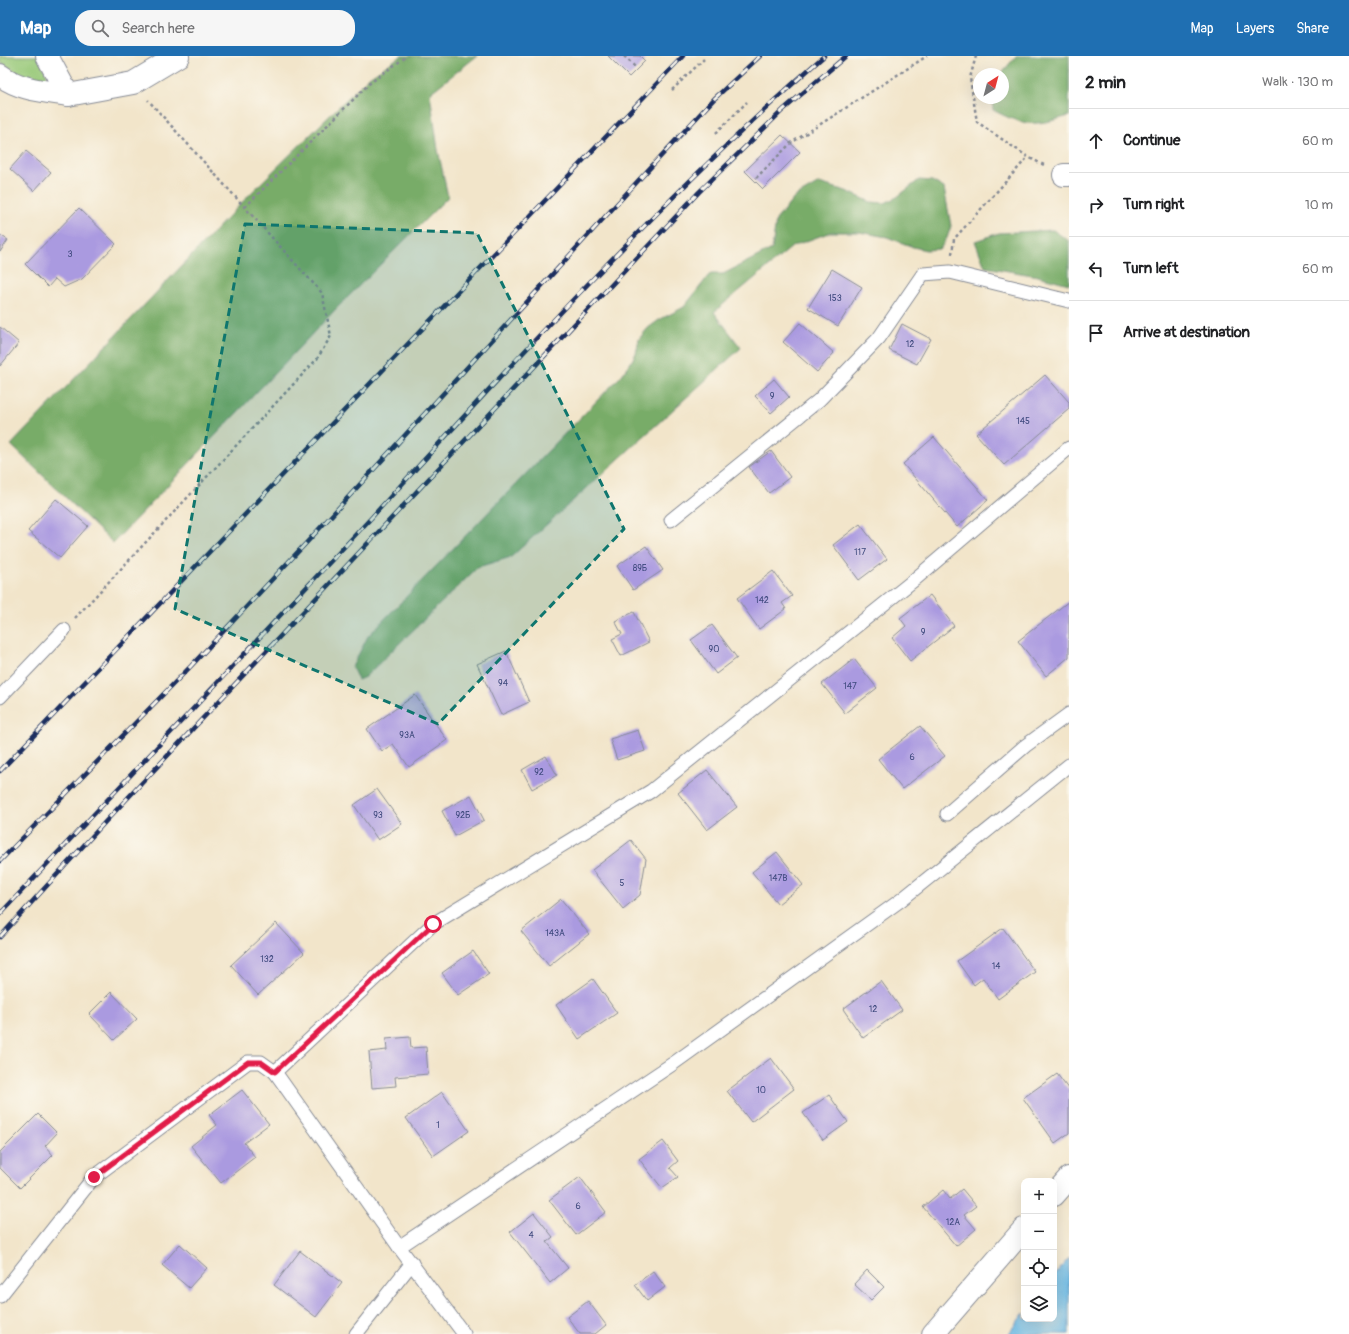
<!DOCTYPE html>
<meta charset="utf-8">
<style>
:root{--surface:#fff;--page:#f6f6f6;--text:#202124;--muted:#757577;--line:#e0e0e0;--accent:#1f6fb2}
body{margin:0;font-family:Pangolin,sans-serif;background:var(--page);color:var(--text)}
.controls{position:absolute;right:12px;bottom:12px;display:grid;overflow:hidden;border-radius:8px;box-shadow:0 4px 16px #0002}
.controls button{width:36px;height:36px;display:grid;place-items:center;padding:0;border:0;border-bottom:1px solid var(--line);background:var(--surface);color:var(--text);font:20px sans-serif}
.compass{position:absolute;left:973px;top:12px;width:36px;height:36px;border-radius:50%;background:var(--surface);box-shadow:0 4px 16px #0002;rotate:36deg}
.stop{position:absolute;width:12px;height:12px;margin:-9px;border:3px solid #e11d48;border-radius:50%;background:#fff}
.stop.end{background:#e11d48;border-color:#fff;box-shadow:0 1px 4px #0008}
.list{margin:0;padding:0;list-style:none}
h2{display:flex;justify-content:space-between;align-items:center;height:52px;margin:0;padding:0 16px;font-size:17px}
h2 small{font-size:13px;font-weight:400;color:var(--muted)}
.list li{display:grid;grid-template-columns:26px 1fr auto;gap:12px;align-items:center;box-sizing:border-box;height:64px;padding:0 16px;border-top:1px solid var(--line)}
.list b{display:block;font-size:15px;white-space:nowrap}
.list em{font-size:13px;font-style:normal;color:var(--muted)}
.icon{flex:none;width:22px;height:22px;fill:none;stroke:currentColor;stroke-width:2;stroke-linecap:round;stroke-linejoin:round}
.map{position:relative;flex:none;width:1069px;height:1278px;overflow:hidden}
header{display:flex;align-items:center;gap:24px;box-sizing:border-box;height:56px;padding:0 20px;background:var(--accent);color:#fff}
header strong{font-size:19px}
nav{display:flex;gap:22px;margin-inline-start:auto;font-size:14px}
.search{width:280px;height:36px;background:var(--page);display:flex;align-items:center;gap:10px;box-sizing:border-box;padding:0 14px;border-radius:16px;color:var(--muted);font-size:15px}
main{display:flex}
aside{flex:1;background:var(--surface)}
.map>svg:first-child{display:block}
</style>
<header>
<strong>Map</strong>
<div class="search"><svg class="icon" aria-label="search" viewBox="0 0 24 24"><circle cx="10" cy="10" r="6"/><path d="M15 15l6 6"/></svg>Search here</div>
<nav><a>Map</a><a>Layers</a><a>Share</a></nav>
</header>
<main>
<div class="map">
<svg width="1069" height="1278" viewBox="0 0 1069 1278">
<rect width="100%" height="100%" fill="#fbf7ec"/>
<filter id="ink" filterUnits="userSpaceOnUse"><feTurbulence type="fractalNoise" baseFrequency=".025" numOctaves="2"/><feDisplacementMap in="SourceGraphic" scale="8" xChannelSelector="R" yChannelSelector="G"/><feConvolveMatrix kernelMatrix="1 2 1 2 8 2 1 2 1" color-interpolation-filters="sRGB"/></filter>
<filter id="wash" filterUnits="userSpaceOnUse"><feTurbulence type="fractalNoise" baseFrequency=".012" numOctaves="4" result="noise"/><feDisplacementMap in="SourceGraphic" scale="16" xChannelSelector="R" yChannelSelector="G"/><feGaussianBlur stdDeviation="0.9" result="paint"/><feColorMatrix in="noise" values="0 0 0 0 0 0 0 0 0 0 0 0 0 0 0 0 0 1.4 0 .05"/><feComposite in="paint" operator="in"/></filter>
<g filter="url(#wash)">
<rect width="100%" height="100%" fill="#f2e5ca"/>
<path fill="#96c877" stroke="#587c6a" d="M0,0H38L47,19L44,26L23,20L0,6Z"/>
<g fill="#78ac68" stroke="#4a6e63">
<path d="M401,0H477L430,37L438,94L448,141L334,255L113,487L11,389L253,135L369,21Z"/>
<path d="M1016,0H1069V60C1035,70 1025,71 993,54L992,42H1003V18H1001Z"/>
<path d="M919,124L932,125L944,132L951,170L947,182L940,193L926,194L913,191L887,181L859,176H831L793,190L714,256L741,292L511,501L478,511L365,621L358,624L352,611L368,580L621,320L630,308L636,297L639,283L648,272L659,264L684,251L710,218H723L772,193L776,164L795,141L819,127L846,135L871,146L885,147L897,141Z"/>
<path d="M1053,174L1069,185V228L1038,220L985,211L975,185L999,177Z"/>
</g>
<path fill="#68b7e3" stroke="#4273a0" d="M1069,1202V1278H1008L1024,1257V1263H1054V1220Z"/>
<g id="blocks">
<g fill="#aa9ae0">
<path d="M608,0H640L645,5L629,21Z"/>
<path d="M782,79L800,96L763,133L745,115Z"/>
<path d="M26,95L51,116L34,135L10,113Z"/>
<path d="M79,152L116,188L82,223L64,231L55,223L48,231L25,208Z"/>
<path d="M0,179L8,184L0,196Z"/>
<path d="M832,213L862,231L838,270L808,252Z"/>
<path d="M800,267L834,297L817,316L783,286Z"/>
<path d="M902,268L931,283L917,308L889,294Z"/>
<path d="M0,271L19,287L0,310Z"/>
<path d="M1045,319L1069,346V353L1004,409L976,378Z"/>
<path d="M774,323L789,341L771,357L755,340Z"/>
<path d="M934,381L988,444L957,471L903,408Z"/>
<path d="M771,395L790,421L769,437L749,411Z"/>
<path d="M56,443L88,470L60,502L28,475Z"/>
<path d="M860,468L887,503L859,524L833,489Z"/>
<path d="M646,490L663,514L633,534L617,510Z"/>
<path d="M773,515L792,540L782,547L786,553L759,573L737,542Z"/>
<path d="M930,539L954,570L910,605L892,582L906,570L900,562Z"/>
<path d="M1069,545V601L1046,620L1018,585Z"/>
<path d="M634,556L649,586L621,600L612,583L622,578L615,565Z"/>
<path d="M712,569L737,602L716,618L691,584Z"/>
<path d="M506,595L529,646L501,659L477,608Z"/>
<path d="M854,603L877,632L845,657L822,628Z"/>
<path d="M415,639L447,684L409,711L393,688L382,695L367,673Z"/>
<path d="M920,670L945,700L902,733L878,703Z"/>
<path d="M638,674L645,695L617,704L610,683Z"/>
<path d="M546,700L557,719L532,733L522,714Z"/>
<path d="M707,714L737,751L707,774L678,737Z"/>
<path d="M377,733L402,768L378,784L354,749Z"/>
<path d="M471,739L484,764L455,780L442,755Z"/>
<path d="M631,784L646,803L640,839L623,853L592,814Z"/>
<path d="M777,796L803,829L778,848L752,816Z"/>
<path d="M561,843L589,878L549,910L521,875Z"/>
<path d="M276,867L304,897L258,939L231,909Z"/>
<path d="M1003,872L1035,916L998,943L983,922L974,929L957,905Z"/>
<path d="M473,895L489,918L458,939L442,917Z"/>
<path d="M593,923L617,957L579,983L556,949Z"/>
<path d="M881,925L902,954L863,982L843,953Z"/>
<path d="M111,936L137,963L114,984L89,958Z"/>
<path d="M410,981L411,992L426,991L428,1018L395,1021L396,1030L372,1032L369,996L387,994L386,983Z"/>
<path d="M771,1002L794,1033L751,1066L727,1035Z"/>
<path d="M1057,1018L1069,1034V1077L1055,1087L1023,1042Z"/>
<path d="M242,1034L269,1068L244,1087L255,1101L221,1127L191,1090L217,1069L209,1059Z"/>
<path d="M442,1036L469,1075L433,1100L406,1062Z"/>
<path d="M829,1039L848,1066L823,1084L803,1057Z"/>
<path d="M38,1058L57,1077L45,1090L53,1099L20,1132L0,1112V1096Z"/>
<path d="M663,1085L678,1105L670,1112L678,1121L662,1132L639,1103Z"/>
<path d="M580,1121L606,1156L576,1179L549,1144Z"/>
<path d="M962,1133L976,1150L964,1159L976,1173L956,1190L923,1151L943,1134L950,1143Z"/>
<path d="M534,1157L553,1181L547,1186L568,1212L550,1227L510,1176Z"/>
<path d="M180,1188L207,1212L189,1232L162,1209Z"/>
<path d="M300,1195L342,1227L316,1261L274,1229Z"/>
<path d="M867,1214L884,1231L871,1244L854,1228Z"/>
<path d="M653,1215L665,1231L647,1245L635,1229Z"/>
<path d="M588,1245L606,1269L595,1278H580L567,1261Z"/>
</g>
</g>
</g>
<g filter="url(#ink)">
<use href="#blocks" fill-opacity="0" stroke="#868a94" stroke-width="1"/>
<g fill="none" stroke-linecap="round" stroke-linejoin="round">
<g stroke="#868a94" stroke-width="15">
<g id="service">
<path d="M671,464L819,344L879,282L923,218L950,216L1069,245"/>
<path d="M0,641L64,574"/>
<path d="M947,758L1025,690L1069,658"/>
<path d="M275,1016L433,868L651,735L914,524L1069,392"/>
<path d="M399,1191L674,1007L901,844L1069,709"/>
<path d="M0,1240L94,1121L248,1006H261L275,1016L399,1191L464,1278"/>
<path d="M356,1278L412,1207"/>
</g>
</g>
<g stroke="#868a94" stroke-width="24">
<g id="minor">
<path d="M68,39L133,27L178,0"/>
<path d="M1064,119H1069"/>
<path d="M1054,1139L1069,1122"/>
<path d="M933,1278L1024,1173"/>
</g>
</g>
<g stroke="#868a94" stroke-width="24">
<path id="tertiary" d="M0,19C20,34 44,35 68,39L47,0"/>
</g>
<g stroke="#868a94" stroke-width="2.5" stroke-dasharray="3 3" stroke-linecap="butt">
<path d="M624,0L635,11"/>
<path d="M976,0L970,22L977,66L1028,101L1044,109"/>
<path d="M672,34L704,3"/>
<path d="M716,77L747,46"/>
<path d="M756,122L791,87L927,0"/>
<path d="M245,151L370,27L407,0"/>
<path d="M952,198L954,183L1028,101"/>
<path d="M75,562L317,303L331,280L322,237L148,44"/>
</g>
<use href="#service" stroke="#fff" stroke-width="13"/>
<use href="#minor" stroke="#fff" stroke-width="22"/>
<use href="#tertiary" stroke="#fff" stroke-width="22"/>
<g stroke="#1b2f5e" stroke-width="4.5">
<g id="rail">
<path d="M0,715L683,0"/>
<path d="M0,805L191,610L309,484L636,127L714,43L760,0"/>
<path d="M0,858C124,726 249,594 372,461C517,302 662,142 824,0"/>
<path d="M0,881L106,765L699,136L783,54L846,0"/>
</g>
</g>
<use href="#rail" stroke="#fbf7ec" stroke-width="3" stroke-dasharray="9" stroke-linecap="butt"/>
</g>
</g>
<g fill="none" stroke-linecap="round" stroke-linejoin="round" filter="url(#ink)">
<path stroke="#e11d48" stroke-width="5" d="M94,1121L248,1006H261L275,1016L433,868"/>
</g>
<path fill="#0f766e" fill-opacity="0.2" stroke="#0f766e" stroke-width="3" stroke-dasharray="8 5" stroke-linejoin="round" d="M245,168L477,177L624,473L438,668L175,553Z"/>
<g text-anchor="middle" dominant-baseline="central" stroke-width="4" stroke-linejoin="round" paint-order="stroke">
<g font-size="9" fill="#3f4a7e">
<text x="70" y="198">3</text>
<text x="835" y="242">153</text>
<text x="910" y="288">12</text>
<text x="772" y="340">9</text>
<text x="1023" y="365">145</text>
<text x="860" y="496">117</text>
<text x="640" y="512">89Б</text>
<text x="762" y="544">142</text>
<text x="923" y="576">9</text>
<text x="714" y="593">90</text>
<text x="503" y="627">94</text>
<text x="850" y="630">147</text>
<text x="407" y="679">93А</text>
<text x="912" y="701">6</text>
<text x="539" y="716">92</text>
<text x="378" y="759">93</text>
<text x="463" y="759">92Б</text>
<text x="778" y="822">147В</text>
<text x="622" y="827">5</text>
<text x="555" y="877">143А</text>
<text x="267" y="903">132</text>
<text x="996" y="910">14</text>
<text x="873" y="953">12</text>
<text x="761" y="1034">10</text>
<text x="438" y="1069">1</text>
<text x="578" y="1150">6</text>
<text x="953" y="1166">12А</text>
<text x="531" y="1179">4</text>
</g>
</g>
</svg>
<div class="controls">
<button>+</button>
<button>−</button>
<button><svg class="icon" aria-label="locate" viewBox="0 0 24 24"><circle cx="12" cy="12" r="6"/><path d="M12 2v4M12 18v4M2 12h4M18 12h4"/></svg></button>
<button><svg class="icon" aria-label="layers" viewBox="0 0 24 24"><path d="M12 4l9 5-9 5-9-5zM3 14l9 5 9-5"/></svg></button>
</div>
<svg class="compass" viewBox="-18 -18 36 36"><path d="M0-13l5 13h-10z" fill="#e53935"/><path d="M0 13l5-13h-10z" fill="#757577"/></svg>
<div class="stop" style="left:433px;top:868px"></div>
<div class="stop end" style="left:94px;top:1121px"></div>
</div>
<aside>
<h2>2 min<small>Walk · 130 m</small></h2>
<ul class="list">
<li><svg class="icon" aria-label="ahead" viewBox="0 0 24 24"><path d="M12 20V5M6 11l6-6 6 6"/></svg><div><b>Continue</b></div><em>60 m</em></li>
<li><svg class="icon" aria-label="right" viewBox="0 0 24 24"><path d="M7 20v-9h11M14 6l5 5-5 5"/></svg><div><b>Turn right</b></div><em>10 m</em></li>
<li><svg class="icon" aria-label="left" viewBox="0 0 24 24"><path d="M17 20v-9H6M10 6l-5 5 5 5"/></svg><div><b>Turn left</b></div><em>60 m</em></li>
<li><svg class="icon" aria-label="arrive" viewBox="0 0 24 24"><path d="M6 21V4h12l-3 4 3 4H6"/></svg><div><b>Arrive at destination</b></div></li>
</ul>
</aside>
</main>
